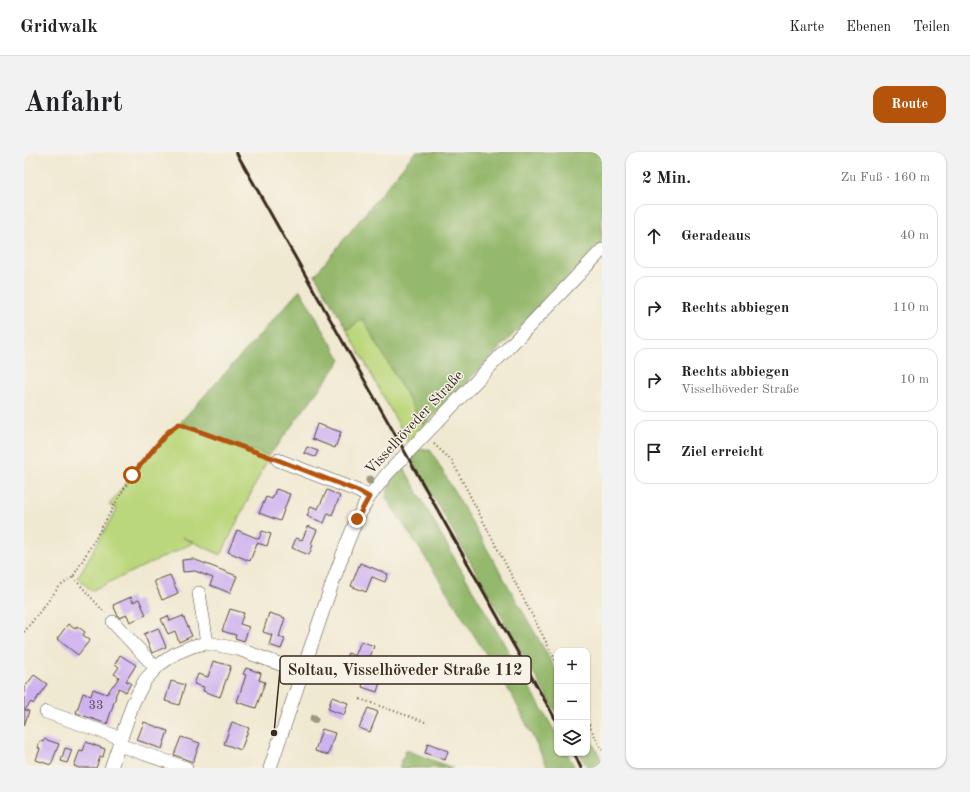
<!DOCTYPE html>
<html lang="de">
<meta charset="utf-8">
<style>
:root{--surface:#fff;--page:#f2f2f2;--text:#202124;--muted:#757577;--line:#e0e0e0;--accent:#b45309}
body{margin:0;font-family:"Old Standard TT",serif;background:var(--page);color:var(--text)}
.controls{position:absolute;right:12px;bottom:12px;display:grid;overflow:hidden;border-radius:8px;box-shadow:0 1px 3px #0004}
.controls button{width:36px;height:36px;display:grid;place-items:center;padding:0;border:0;border-bottom:1px solid var(--line);background:var(--surface);color:var(--text);font:20px sans-serif}
.stop{position:absolute;width:12px;height:12px;margin:-9px;border:3px solid #b45309;border-radius:50%;background:#fff}
.stop.end{background:#b45309;border-color:#fff;box-shadow:0 1px 4px #0008}
.list{margin:0;padding:0;list-style:none}
h2{display:flex;justify-content:space-between;align-items:center;height:52px;margin:0;padding:0 16px;font-size:17px}
h2 small{font-size:13px;font-weight:400;color:var(--muted)}
.list li{display:grid;grid-template-columns:26px 1fr auto;gap:12px;align-items:center;box-sizing:border-box;height:64px;margin:0 8px 8px;padding:0 8px;border:1px solid var(--line);border-radius:12px}
.list b{display:block;font-size:15px;white-space:nowrap}
.list p{margin:0;font-size:13px;white-space:nowrap;color:var(--muted)}
.list em{font-size:13px;font-style:normal;color:var(--muted)}
.icon{flex:none;width:22px;height:22px;fill:none;stroke:currentColor;stroke-width:2;stroke-linecap:round;stroke-linejoin:round}
.map{position:relative;flex:none;width:578px;height:616px;overflow:hidden;border-radius:12px}
header{display:flex;align-items:center;gap:24px;box-sizing:border-box;height:56px;padding:0 20px;background:var(--surface);border-bottom:1px solid var(--line)}
header strong{font-size:19px}
nav{display:flex;gap:22px;margin-inline-start:auto;font-size:14px}
.intro{display:flex;align-items:center;justify-content:space-between;box-sizing:border-box;height:96px;padding:0 24px}
h1{margin:0;font-size:28px}
.button{padding:10px 18px;border-radius:12px;background:var(--accent);color:#fff;font-size:14px;font-weight:700}
main{display:flex;gap:24px;padding:0 24px}
aside{flex:1;background:var(--surface);border-radius:12px;box-shadow:0 1px 3px #0004}
.map>svg:first-child{display:block}
</style>
<header>
<strong>Gridwalk</strong>
<nav><a>Karte</a><a>Ebenen</a><a>Teilen</a></nav>
</header>
<div class="intro"><h1>Anfahrt</h1><a class="button">Route</a></div>
<main>
<div class="map">
<svg width="578" height="616" viewBox="0 0 578 616">
<rect width="100%" height="100%" fill="#f7f3e8"/>
<filter id="ink" filterUnits="userSpaceOnUse"><feTurbulence type="fractalNoise" baseFrequency=".025" numOctaves="2"/><feDisplacementMap in="SourceGraphic" scale="8" xChannelSelector="R" yChannelSelector="G"/><feConvolveMatrix kernelMatrix="1 2 1 2 8 2 1 2 1" color-interpolation-filters="sRGB"/></filter>
<filter id="wash" filterUnits="userSpaceOnUse"><feTurbulence type="fractalNoise" baseFrequency=".012" numOctaves="4" result="noise"/><feDisplacementMap in="SourceGraphic" scale="16" xChannelSelector="R" yChannelSelector="G"/><feGaussianBlur stdDeviation="0.9" result="paint"/><feColorMatrix in="noise" values="0 0 0 0 0 0 0 0 0 0 0 0 0 0 0 0 0 1.4 0 .05"/><feComposite in="paint" operator="in"/></filter>
<g filter="url(#wash)">
<rect width="100%" height="100%" fill="#f0e9d2"/>
<g fill="#bbd77c" stroke="#7b804d">
<path d="M339,166L400,274L384,290L323,178Z"/>
<path d="M155,272L245,304L197,403L158,385L169,391L67,439L54,425L93,357L85,353L108,323L144,280Z"/>
</g>
<g fill="#94b86c" stroke="#687145">
<path d="M391,0H578V91L400,274L339,167L323,178L291,123Z"/>
<path d="M276,138L317,208L245,304L155,272Z"/>
<path d="M406,297L523,502L533,521V562L387,306L394,298Z"/>
<path d="M378,312L421,390L533,583V601H543L551,616H524L490,547L401,405L362,346L368,323Z"/>
<path d="M563,580L578,609V616H564L555,601H563Z"/>
<path d="M382,598L429,616H375Z"/>
</g>
<g id="blocks">
<g fill="#ceb1f0">
<path d="M293,272L317,280L311,296L288,287Z"/>
<path d="M283,295L294,299L291,305L280,301Z"/>
<path d="M252,337L266,342L256,369L235,361L242,345L248,347Z"/>
<path d="M303,338L316,344L308,363L304,361L300,371L283,364L287,354L294,357Z"/>
<path d="M284,374L293,378L287,392L289,393L285,403L268,396L272,386L278,388Z"/>
<path d="M213,378L235,387L238,379L247,382L243,394L233,391L226,409L204,400Z"/>
<path d="M169,407L213,424L206,441L186,433L189,426L171,419L159,420L158,408Z"/>
<path d="M336,411L364,422L361,430L348,425L342,440L327,434Z"/>
<path d="M146,423L154,441L138,448L130,429Z"/>
<path d="M107,445L109,450L115,447L122,463L106,470L103,463L95,466L89,453Z"/>
<path d="M206,457L220,461L216,472L225,475L220,489L211,486L212,483L198,479Z"/>
<path d="M245,461L261,466L255,485L261,487L257,497L245,493L248,483L239,480Z"/>
<path d="M144,464L146,469L159,464L168,484L155,490L151,479L144,482L137,467Z"/>
<path d="M44,472L51,477L53,474L61,480L59,483L66,488L54,503L33,487Z"/>
<path d="M134,476L142,495L128,501L120,482Z"/>
<path d="M337,489L350,494L341,519L320,512L324,501L331,504Z"/>
<path d="M96,503L112,513L102,529L107,531L102,540L95,536L91,544H92L83,572L52,561L59,541L67,544L69,537L83,542L89,533H90L95,525L90,522L95,515L91,512Z"/>
<path d="M189,509L207,514L196,545L179,539L180,535L170,532L174,522L184,525Z"/>
<path d="M222,516L237,521L235,528L241,530L232,556L213,550L222,523L219,522Z"/>
<path d="M342,522L357,527L353,540L338,535Z"/>
<path d="M10,523L23,532L9,552L7,550L1,558L5,559L0,574V536Z"/>
<path d="M147,529L161,533L155,553L141,549Z"/>
<path d="M308,545L324,551L320,563L304,557Z"/>
<path d="M344,556L354,560L346,580L335,576Z"/>
<path d="M120,570L144,579L138,597L113,588Z"/>
<path d="M208,570L225,576L217,598L200,592Z"/>
<path d="M298,577L311,581L304,603L291,599Z"/>
<path d="M157,585L176,591L169,610L150,603Z"/>
<path d="M20,587L35,592L27,613L12,608L16,597L14,596L16,589L19,590Z"/>
<path d="M62,590L81,597L79,605H76L72,616H55L50,614L56,598L59,599Z"/>
<path d="M404,591L424,599L421,608L401,601Z"/>
<path d="M41,596L48,598L43,611L37,609Z"/>
</g>
</g>
</g>
<g filter="url(#ink)">
<use href="#blocks" fill-opacity="0" stroke="#564739" stroke-width="1"/>
<g fill="none" stroke-linecap="round" stroke-linejoin="round">
<g stroke="#564739" stroke-width="14">
<g id="minor">
<path d="M254,308L334,339L345,345"/>
<path d="M175,441L183,491"/>
<path d="M89,470L132,516"/>
<path d="M22,560L97,586"/>
<path d="M95,593L162,616"/>
<path d="M87,616L109,551L121,528L135,513L152,501L169,494L183,491L214,497L278,520"/>
<path d="M246,616L307,435L323,391L333,367L345,345L363,322L578,98"/>
</g>
</g>
<g stroke="#564739" stroke-width="2" stroke-dasharray="1 3" stroke-linecap="butt">
<path d="M410,292L428,309L533,511"/>
<path d="M49,425L81,461"/>
<path d="M0,480L35,435L49,425L108,323L144,280L155,272L244,304"/>
<path d="M336,547L404,571"/>
<path d="M563,569L578,598"/>
</g>
<use href="#minor" stroke="#fff" stroke-width="13"/>
<g stroke="#3b2a1e" stroke-width="3">
<path d="M212,0L533,570"/>
<path d="M550,601L557,616"/>
</g>
</g>
<g fill="#9e987c">
<circle cx="346" cy="328" r="4.5"/>
<circle cx="290" cy="567" r="4.5"/>
</g>
</g>
<g fill="none" stroke-linecap="round" stroke-linejoin="round" filter="url(#ink)">
<path stroke="#b45309" stroke-width="5" d="M108,323L144,280L155,272L254,308L334,339L345,345L333,367"/>
</g>
<g text-anchor="middle" dominant-baseline="central" stroke-width="3" stroke-linejoin="round" paint-order="stroke">
<g font-size="13" fill="#604c52">
<text x="72" y="553">33</text>
</g>
<g font-size="15" fill="#3b2a1e" stroke="#f7f3e8">
<text transform="translate(391 271) rotate(-47)">Visselhöveder Straße</text>
</g>
</g>
<path fill="none" stroke="#3b2a1e" stroke-width="1.5" d="M250 581L256 518"/>
<circle fill="#3b2a1e" stroke="#f7f3e8" stroke-width="1.5" cx="250" cy="581" r="4"/>
<rect fill="#f7f3e8" stroke="#3b2a1e" stroke-width="1.5" x="256" y="504" width="251" height="28" rx="4"/>
<g font-size="16" text-anchor="middle" font-weight="bold" fill="#3b2a1e">
<text x="381" y="523">Soltau, Visselhöveder Straße 112</text>
</g>
</svg>
<div class="controls">
<button>+</button>
<button>−</button>
<button><svg class="icon" aria-label="layers" viewBox="0 0 24 24"><path d="M12 4l9 5-9 5-9-5zM3 14l9 5 9-5"/></svg></button>
</div>
<div class="stop" style="left:108px;top:323px"></div>
<div class="stop end" style="left:333px;top:367px"></div>
</div>
<aside>
<h2>2 Min.<small>Zu Fuß · 160 m</small></h2>
<ul class="list">
<li><svg class="icon" aria-label="ahead" viewBox="0 0 24 24"><path d="M12 20V5M6 11l6-6 6 6"/></svg><div><b>Geradeaus</b></div><em>40 m</em></li>
<li><svg class="icon" aria-label="right" viewBox="0 0 24 24"><path d="M7 20v-9h11M14 6l5 5-5 5"/></svg><div><b>Rechts abbiegen</b></div><em>110 m</em></li>
<li><svg class="icon" aria-label="right" viewBox="0 0 24 24"><path d="M7 20v-9h11M14 6l5 5-5 5"/></svg><div><b>Rechts abbiegen</b><p>Visselhöveder Straße</p></div><em>10 m</em></li>
<li><svg class="icon" aria-label="arrive" viewBox="0 0 24 24"><path d="M6 21V4h12l-3 4 3 4H6"/></svg><div><b>Ziel erreicht</b></div></li>
</ul>
</aside>
</main>
